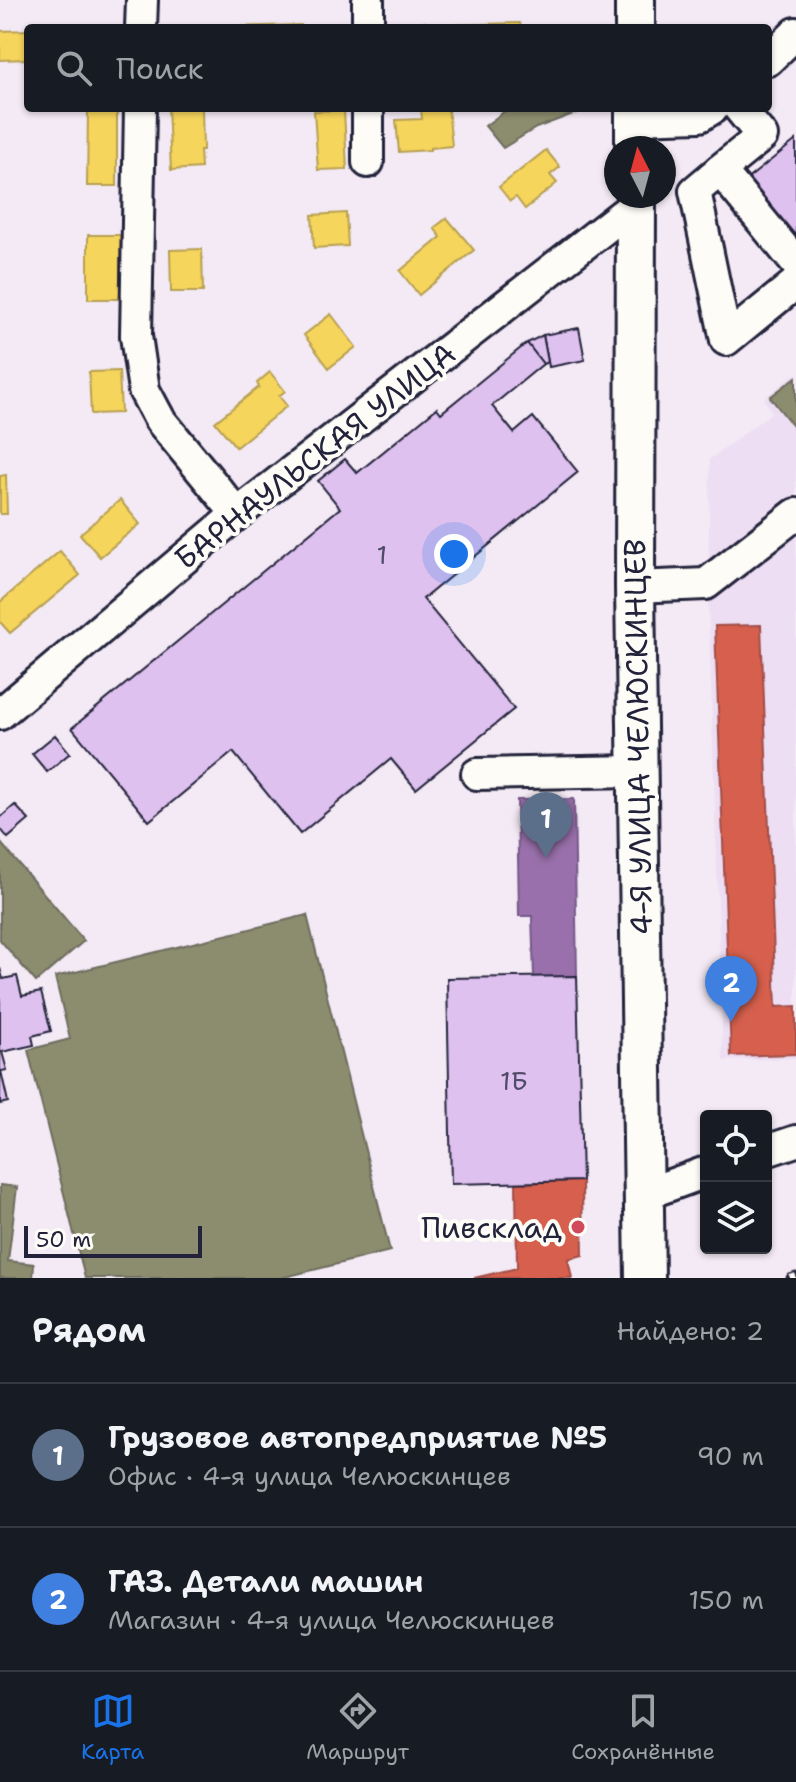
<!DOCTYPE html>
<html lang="ru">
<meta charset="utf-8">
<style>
:root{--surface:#171b24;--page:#242831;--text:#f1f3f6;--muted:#9ea1a6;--line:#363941;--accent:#1a73e8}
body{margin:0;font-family:"Shantell Sans",sans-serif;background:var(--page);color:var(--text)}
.controls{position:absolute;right:24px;bottom:24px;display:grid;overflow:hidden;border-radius:8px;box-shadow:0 2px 6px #0004}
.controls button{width:72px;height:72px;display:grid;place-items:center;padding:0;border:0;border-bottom:2px solid var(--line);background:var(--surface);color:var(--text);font:40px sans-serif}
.compass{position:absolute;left:604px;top:136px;width:72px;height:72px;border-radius:50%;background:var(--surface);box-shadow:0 2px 6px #0004;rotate:354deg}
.scale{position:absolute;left:24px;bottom:20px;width:178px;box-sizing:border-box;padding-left:8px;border:4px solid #22223b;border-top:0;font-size:22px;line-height:28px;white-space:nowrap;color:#22223b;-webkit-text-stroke:6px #fdfcf7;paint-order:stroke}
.you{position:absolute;left:454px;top:554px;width:28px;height:28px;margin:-20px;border:6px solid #fff;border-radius:50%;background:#1a73e8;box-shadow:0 0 0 12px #1a73e833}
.badge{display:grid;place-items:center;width:52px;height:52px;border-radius:50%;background:var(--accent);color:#fff;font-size:26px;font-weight:700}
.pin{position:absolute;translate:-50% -66px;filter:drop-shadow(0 2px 4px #0008)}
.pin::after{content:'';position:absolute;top:42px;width:28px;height:24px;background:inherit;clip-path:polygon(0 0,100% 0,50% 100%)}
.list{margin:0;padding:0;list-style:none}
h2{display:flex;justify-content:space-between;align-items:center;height:104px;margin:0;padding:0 32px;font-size:34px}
h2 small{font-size:26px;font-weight:400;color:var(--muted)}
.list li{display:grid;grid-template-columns:52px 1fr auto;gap:24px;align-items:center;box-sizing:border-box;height:144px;padding:0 32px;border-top:2px solid var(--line)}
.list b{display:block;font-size:30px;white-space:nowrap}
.list p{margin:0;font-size:26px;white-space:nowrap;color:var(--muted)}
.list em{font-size:26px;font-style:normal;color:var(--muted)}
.icon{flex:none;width:44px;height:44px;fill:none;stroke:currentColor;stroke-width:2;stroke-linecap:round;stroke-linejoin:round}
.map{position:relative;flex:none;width:796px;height:1278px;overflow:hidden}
.search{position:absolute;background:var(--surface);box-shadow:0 2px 6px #0004;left:24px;right:24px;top:24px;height:88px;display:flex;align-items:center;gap:20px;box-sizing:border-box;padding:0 28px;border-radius:8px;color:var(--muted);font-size:30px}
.sheet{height:392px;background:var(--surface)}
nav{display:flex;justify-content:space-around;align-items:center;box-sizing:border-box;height:112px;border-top:2px solid var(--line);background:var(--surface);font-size:22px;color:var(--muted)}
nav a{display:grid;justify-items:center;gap:4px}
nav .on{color:var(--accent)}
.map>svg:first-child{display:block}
</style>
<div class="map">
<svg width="796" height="1278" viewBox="0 0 796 1278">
<rect width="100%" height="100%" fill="#f4eaf5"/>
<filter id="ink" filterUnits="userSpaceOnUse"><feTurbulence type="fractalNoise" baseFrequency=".0125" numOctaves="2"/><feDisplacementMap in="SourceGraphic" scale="16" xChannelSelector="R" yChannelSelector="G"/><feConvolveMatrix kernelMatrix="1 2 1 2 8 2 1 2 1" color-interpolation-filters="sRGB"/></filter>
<g filter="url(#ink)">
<path fill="#eddef3" d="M796,373V1058L723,1061L708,594L710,459L772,412L763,399Z"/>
<g fill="#f6d55c" stroke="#b69f52" stroke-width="2">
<path d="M425,22L426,28H396L395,25Z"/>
<path d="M520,23L521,28H445V25Z"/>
<path d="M301,25V28L224,27Z"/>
<path d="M28,30V59L0,60V31Z"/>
<path d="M168,108H202L203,150H200L201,168L171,170Z"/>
<path d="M448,108L452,146L430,148V150L399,152L396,120L422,119L421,109Z"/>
<path d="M344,110L347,169L318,170L314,111Z"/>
<path d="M88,111H117V186H87Z"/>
<path d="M546,150L560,167L550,175L557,183L525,209L516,197L510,201L499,187Z"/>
<path d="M346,213L348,246L314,248L312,215Z"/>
<path d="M447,218L474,250L419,295L400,271L441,237L434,228Z"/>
<rect x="88" y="235" width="32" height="64"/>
<path d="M202,249L203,292H171L170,250Z"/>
<path d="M331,314L356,347L329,368L304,335Z"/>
<path d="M119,371L121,413L91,414L89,372Z"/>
<path d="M270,372L285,391L279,396L287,406L236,447L215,422L259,387L257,383Z"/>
<path d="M6,475L7,514H0V476Z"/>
<path d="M120,500L140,524L100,557L80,534Z"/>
<path d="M60,551L80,575L10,633L0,622V602Z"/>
</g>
<g fill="#d6604d" stroke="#a04d48" stroke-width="2">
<path d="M761,625L776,1007L796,1006V1054L731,1056L715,626Z"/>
<path d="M582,1181L583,1255L568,1259L572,1278H474L517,1268L516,1183Z"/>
</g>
<path fill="#9970ab" stroke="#755989" stroke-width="2" d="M574,799L577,976L534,977L532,916H519L517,800Z"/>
<g fill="#8c8c6e" stroke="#6c6c5f" stroke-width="2">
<path d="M509,108H576V113L536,128L503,148L485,126Z"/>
<path d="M796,377V430L770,397Z"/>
<path d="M0,842L84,941L36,982L0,940Z"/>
<path d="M307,915L390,1251L281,1278H85L28,1050L70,1039L55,977Z"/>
<path d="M0,1185L17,1187L8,1261L34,1264L33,1278H0Z"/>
</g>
<g fill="#dec1ef" stroke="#22223b" stroke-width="2">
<path d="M796,140V244L745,181Z"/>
<path d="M579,328L585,360L549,367L543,335Z"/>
<path d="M543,335L548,362L543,364L527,343Z"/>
<path d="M527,343L543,364L492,406L514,433L533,417L578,472L423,599L514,709L416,789L391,759L300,834L233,752L149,821L72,728L340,508L318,481L345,459L357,473L437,408L441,413Z"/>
<path d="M55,735L70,753L47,772L32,754Z"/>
<path d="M15,805L29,820L8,838L0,828V818Z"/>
<path d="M0,968L3,979L17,976L22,996L41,992L51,1031L32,1036L34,1045L2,1052L7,1070L1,1071L8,1102L0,1104Z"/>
<path d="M577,976L582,1181L451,1184L447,978Z"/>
</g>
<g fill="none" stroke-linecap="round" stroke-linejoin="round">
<g stroke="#22223b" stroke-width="36">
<g id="minor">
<path d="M368,0V28"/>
<path d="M141,28L142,0"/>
<path d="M768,60L796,33"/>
<path d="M140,108L136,336L144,390L160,420L237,514"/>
<path d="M368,108V162"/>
<path d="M739,108L762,136L720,170L796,263"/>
<path d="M635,118L700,116L713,108"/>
<path d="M720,170L695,191L726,340L796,283"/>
<path d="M635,587L706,584L796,514"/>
<path d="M0,714L237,514L636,204"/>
<path d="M477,774L638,771"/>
<path d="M766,1151L796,1141"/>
<path d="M643,1195L706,1172"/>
</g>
</g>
<g stroke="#22223b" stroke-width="44">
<g id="major">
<path d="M635,0V28"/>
<path d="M635,108V148"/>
<path d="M636,196L635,587L645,1278"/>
</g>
</g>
<use href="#minor" stroke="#fdfcf7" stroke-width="30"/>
<use href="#major" stroke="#fdfcf7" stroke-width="38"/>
<g stroke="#22223b" stroke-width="9">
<path id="rail" d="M790,1278L796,1276"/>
</g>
<use href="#rail" stroke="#fdfcf7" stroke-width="6" stroke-dasharray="18" stroke-linecap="butt"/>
</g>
</g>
<circle fill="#d1495b" stroke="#fdfcf7" stroke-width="3" cx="578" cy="1227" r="8"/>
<g text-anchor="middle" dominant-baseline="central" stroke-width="8" stroke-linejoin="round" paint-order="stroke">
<g font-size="26" fill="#514a68">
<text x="382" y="554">1</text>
<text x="514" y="1080">1Б</text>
</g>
<g font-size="30" fill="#22223b" stroke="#fdfcf7">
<text transform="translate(315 456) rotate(-38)">БАРНАУЛЬСКАЯ УЛИЦА</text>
<text transform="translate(638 737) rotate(-91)">4-Я УЛИЦА ЧЕЛЮСКИНЦЕВ</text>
</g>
<g font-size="30" fill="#22223b" stroke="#fdfcf7" text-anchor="end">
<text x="562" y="1227">Пивсклад</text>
</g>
</g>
</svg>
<div class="controls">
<button><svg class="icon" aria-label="locate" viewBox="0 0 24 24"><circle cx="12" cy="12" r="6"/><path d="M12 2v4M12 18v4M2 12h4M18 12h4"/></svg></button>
<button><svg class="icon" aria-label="layers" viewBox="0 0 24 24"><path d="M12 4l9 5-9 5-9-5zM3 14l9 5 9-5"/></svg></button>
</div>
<svg class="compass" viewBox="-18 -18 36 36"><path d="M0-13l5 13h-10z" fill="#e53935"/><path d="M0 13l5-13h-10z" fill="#9ea1a6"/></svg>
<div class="scale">50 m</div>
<div class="you"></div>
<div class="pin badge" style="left:546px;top:858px;background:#5c6f8a">1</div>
<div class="pin badge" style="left:731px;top:1022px;background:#3f7fe0">2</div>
<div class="search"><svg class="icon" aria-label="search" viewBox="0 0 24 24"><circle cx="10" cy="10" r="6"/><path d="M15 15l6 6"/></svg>Поиск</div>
</div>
<section class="sheet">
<h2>Рядом<small>Найдено: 2</small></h2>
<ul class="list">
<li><span class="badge" style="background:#5c6f8a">1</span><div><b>Грузовое автопредприятие №5</b><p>Офис · 4-я улица Челюскинцев</p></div><em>90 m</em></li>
<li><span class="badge" style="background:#3f7fe0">2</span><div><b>ГАЗ. Детали машин</b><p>Магазин · 4-я улица Челюскинцев</p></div><em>150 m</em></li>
</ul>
</section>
<nav>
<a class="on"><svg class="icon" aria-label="map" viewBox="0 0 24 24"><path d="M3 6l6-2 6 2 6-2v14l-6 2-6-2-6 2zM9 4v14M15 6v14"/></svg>Карта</a>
<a><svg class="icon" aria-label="directions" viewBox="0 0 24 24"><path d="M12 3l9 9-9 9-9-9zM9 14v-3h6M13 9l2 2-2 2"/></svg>Маршрут</a>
<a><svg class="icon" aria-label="saved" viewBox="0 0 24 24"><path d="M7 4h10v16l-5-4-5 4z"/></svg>Сохранённые</a>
</nav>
